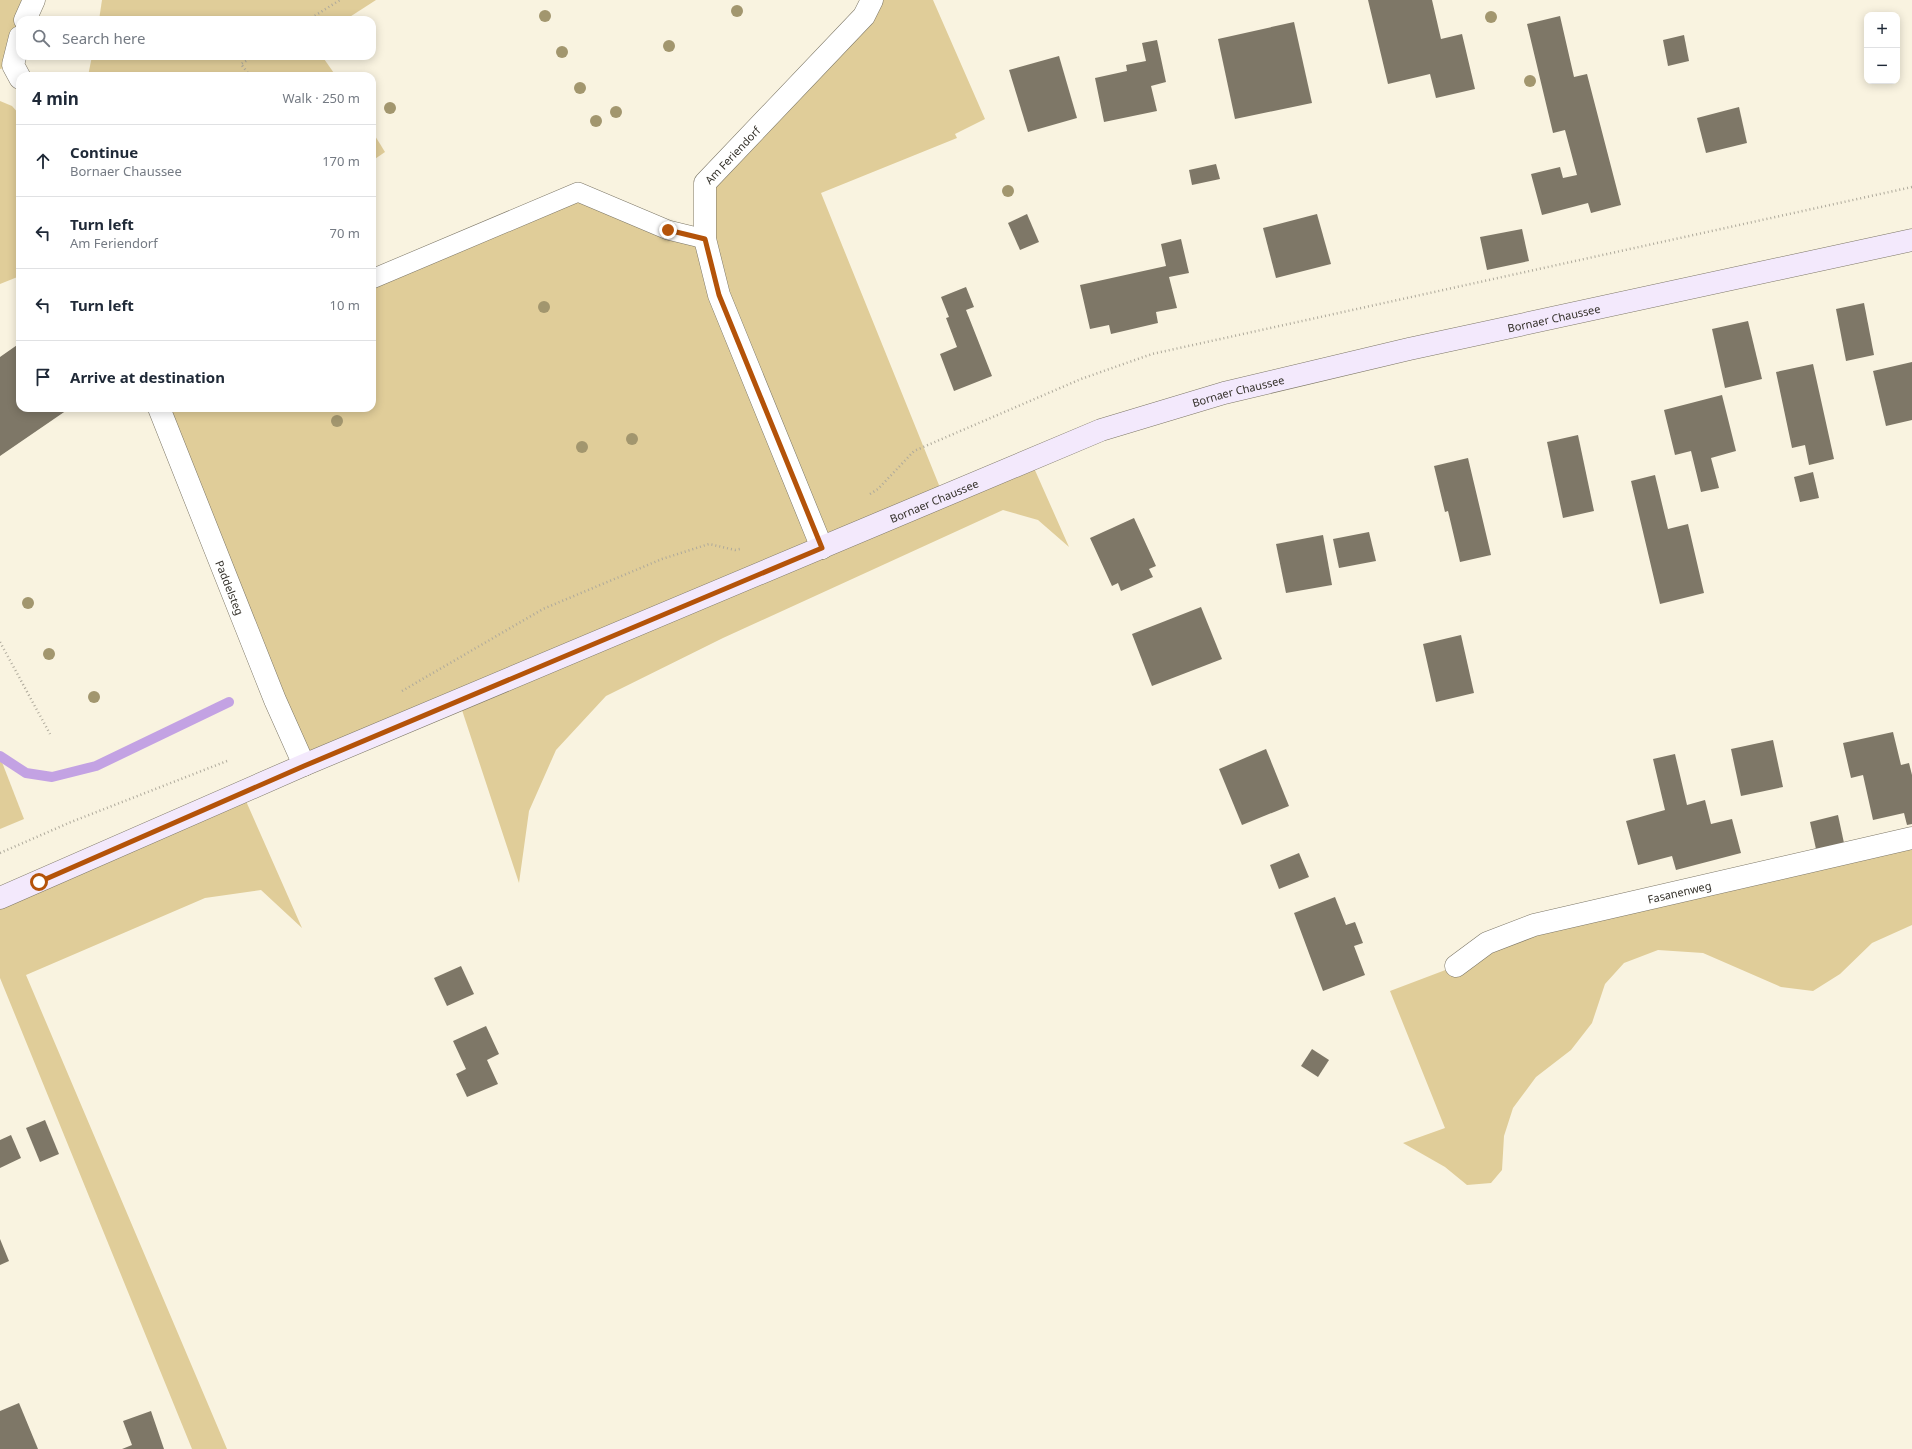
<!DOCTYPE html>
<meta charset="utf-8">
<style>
:root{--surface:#fff;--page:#f2f2f3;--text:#1f2937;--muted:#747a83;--line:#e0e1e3}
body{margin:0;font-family:"Noto Sans",sans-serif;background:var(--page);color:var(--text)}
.controls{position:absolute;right:12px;top:12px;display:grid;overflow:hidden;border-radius:8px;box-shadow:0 2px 10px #0003}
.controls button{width:36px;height:36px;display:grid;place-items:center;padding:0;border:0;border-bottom:1px solid var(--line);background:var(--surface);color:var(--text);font:20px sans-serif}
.stop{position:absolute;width:12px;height:12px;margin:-9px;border:3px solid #b45309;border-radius:50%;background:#fff}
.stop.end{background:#b45309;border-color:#fff;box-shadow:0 1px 4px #0008}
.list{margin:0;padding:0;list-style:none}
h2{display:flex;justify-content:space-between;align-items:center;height:52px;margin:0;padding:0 16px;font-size:17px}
h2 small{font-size:13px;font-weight:400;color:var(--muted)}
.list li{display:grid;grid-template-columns:26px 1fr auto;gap:12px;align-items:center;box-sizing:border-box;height:72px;padding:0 16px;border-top:1px solid var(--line)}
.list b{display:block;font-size:15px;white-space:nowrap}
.list p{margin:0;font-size:13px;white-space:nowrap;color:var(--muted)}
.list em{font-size:13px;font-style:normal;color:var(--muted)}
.icon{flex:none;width:22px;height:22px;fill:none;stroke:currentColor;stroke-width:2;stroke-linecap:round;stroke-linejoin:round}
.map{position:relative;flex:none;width:1912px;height:1449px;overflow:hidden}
.search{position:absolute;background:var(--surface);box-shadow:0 2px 10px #0003;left:16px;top:16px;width:360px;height:44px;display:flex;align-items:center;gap:10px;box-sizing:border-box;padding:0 14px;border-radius:12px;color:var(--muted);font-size:15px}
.panel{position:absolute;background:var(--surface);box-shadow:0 2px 10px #0003;left:16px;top:72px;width:360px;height:340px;border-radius:12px}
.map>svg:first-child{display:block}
</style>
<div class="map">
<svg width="1912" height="1449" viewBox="0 0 1912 1449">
<rect width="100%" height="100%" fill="#f9f3e0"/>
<g fill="#e0cd99">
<path d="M0,0H34L13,65L0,69Z"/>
<path d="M102,0H376L345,20H99Z"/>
<path d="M872,0H933L985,119L955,134L957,138L821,193L943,495L1030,459L1069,547L1038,520L1003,510L723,638L606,696L556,750L529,811L519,883L459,701L304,765L159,408H372V279L578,192L705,239V183Z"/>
<path d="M92,56H322L336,76H88Z"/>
<path d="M0,101L12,106L20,115V276L0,284Z"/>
<path d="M372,131L385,152L372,161Z"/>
<path d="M0,757L24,819L0,829Z"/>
<path d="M242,792L302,928L261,890L205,898L26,975L227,1449H192L0,978V898Z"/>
<path d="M1912,838V925L1872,943L1840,974L1813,991L1781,987L1703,953L1658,950L1624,963L1605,984L1592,1023L1571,1050L1536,1077L1513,1108L1504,1136L1502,1170L1491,1183L1467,1185L1445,1167L1403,1143L1445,1128L1390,991L1456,966L1487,943Z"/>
</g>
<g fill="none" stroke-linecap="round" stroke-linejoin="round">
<path stroke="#c3a2e3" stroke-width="10" d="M0,756L26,773L52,777L96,766L229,702"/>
</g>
<g fill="#7e7767">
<path d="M1368,0H1432L1441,39L1462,34L1475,89L1436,98L1430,74L1388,84Z"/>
<path d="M1560,16L1574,77L1587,74L1621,205L1591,213L1588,203L1542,215L1531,174L1560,167L1563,178L1577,175L1565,130L1553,133L1527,24Z"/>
<path d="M1294,22L1312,103L1235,119L1218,39Z"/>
<path d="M1684,35L1689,61L1668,66L1663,40Z"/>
<path d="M1157,40L1166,82L1151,86L1157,111L1104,122L1095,78L1127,71L1126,65L1146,61L1142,43Z"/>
<path d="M1059,56L1077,118L1028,132L1009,70Z"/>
<path d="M1739,107L1747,143L1706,153L1697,118Z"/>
<path d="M1216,164L1220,179L1192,185L1189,170Z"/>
<path d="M1027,214L1039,242L1020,250L1008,223Z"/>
<path d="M1317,214L1331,264L1276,278L1263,228Z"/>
<path d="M1522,229L1529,261L1487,270L1480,237Z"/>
<path d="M1181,239L1189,273L1169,277L1177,308L1156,312L1158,323L1111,334L1109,325L1090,329L1080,285L1166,266L1161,244Z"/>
<path d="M966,287L974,307L966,310L992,376L954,391L940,354L957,347L946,318L949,317L941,297Z"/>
<path d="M1864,303L1874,355L1846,361L1836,309Z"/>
<path d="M1748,321L1762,379L1725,388L1712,329Z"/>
<path d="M20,343V408H70L0,456V357Z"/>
<path d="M1912,362V420L1886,426L1873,371Z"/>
<path d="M1813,364L1834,459L1809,465L1805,445L1792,448L1776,372Z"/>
<path d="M1722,395L1736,451L1711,458L1719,488L1701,492L1691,451L1675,455L1664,410Z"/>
<path d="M1578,435L1594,511L1563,518L1547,442Z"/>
<path d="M1468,458L1491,555L1460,562L1448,511L1445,512L1434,466Z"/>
<path d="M1813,472L1819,498L1800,502L1794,477Z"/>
<path d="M1655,475L1668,529L1688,524L1704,593L1660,604L1631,481Z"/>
<path d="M1134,518L1156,566L1149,569L1153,577L1121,591L1118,583L1112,586L1090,538Z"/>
<path d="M1369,532L1376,561L1339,568L1333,539Z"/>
<path d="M1323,535L1332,585L1286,593L1276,544Z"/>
<path d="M1201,607L1222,659L1152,686L1132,634Z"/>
<path d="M1461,635L1474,693L1436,702L1423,644Z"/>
<path d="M1893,732L1901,765L1909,763L1912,775V824L1907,825L1904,813L1873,820L1863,775L1851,778L1843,743Z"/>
<path d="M1773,740L1783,787L1741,796L1731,749Z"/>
<path d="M1266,749L1289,806L1242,825L1219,769Z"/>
<path d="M1675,754L1687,805L1705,800L1711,824L1732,819L1741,853L1676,870L1672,856L1638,865L1626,821L1665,810L1653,759Z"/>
<path d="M1838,815L1844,843L1816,849L1810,822Z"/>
<path d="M1299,853L1309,877L1279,889L1270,865Z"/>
<path d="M1335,897L1346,925L1355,922L1363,943L1354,946L1365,975L1323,991L1294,913Z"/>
<path d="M461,966L474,994L447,1006L434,978Z"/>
<path d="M486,1026L499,1054L487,1060L498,1084L467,1097L456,1074L466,1069L453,1041Z"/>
<path d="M1312,1049L1329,1060L1318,1077L1301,1066Z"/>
<path d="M45,1120L59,1154L40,1162L26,1128Z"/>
<path d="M11,1135L21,1158L0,1168V1140Z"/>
<path d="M0,1239L9,1261L0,1265Z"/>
<path d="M19,1403L38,1449H0V1411Z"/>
<path d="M151,1411L164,1449H122L132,1445L123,1421Z"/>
</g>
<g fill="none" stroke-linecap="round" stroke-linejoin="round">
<g stroke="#7d7767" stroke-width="20">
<path id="lane" d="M372,279L578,192L668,230L705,239"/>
</g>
<g stroke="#7d7767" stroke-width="23">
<g id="street">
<path d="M25,20L34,0"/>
<path d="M20,37L13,65L20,78"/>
<path id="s1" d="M159,408L275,700L304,765"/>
<path id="s2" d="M822,548L719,295L705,239V183L864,16L872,0"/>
<path id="s3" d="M1456,966L1487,943L1534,925L1912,838"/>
</g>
</g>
<g stroke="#7d7767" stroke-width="23">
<g id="secondary">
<path id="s4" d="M0,898L304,765L1101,430L1224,393L1409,349L1912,240"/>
</g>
</g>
<g stroke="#aea99b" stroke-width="2.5" stroke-dasharray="1 3" stroke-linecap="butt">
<path d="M308,20L340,0"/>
<path d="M250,76L241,64L254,56"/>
<path d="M870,494L878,489L914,451L1081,379L1152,354L1912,187"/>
<path d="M0,642L50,734"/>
<path d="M402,691L543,609L662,559L709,544L735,550L740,549"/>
<path d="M0,853L71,822L227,761"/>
</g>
<use href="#lane" stroke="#fff" stroke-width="19"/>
<use href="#street" stroke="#fff" stroke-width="22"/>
<use href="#secondary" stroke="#f3e9fc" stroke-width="22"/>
</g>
<g fill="#a2966e">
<circle cx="737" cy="11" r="6"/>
<circle cx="545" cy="16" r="6"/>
<circle cx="1491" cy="17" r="6"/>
<circle cx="669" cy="46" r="6"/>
<circle cx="562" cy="52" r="6"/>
<circle cx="1530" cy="81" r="6"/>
<circle cx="580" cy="88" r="6"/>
<circle cx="390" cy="108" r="6"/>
<circle cx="616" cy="112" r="6"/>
<circle cx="596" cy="121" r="6"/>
<circle cx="1008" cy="191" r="6"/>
<circle cx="544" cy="307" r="6"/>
<circle cx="337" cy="421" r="6"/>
<circle cx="632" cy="439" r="6"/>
<circle cx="582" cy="447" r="6"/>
<circle cx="28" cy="603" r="6"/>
<circle cx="49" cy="654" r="6"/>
<circle cx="94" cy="697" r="6"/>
</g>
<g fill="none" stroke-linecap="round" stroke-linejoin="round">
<path stroke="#b45309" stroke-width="5" d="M39,882L304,766L822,548L719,295L705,239L668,230"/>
</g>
<g text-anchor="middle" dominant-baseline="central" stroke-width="4" stroke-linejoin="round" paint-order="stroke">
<g font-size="11" fill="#34312a" stroke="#fff">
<text stroke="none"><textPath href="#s2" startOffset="426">Am Feriendorf</textPath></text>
<text stroke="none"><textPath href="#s4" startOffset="1663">Bornaer Chaussee</textPath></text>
<text stroke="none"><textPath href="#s4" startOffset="1339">Bornaer Chaussee</textPath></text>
<text stroke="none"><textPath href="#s4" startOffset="1015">Bornaer Chaussee</textPath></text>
<text stroke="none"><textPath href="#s1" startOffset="193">Paddelsteg</textPath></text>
<text stroke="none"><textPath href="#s3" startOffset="238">Fasanenweg</textPath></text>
</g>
</g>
</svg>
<div class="controls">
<button>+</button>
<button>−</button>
</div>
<div class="stop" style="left:39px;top:882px"></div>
<div class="stop end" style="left:668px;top:230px"></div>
<div class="search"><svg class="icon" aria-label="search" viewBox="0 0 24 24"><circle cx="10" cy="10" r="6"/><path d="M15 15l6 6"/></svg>Search here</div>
<section class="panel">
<h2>4 min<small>Walk · 250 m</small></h2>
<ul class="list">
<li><svg class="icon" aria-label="ahead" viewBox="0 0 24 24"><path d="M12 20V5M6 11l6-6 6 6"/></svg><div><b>Continue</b><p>Bornaer Chaussee</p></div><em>170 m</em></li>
<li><svg class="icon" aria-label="left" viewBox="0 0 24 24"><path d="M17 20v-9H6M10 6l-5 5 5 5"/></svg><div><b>Turn left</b><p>Am Feriendorf</p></div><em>70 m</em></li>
<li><svg class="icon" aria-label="left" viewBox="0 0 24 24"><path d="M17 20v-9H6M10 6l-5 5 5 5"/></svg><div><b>Turn left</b></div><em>10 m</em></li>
<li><svg class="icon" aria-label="arrive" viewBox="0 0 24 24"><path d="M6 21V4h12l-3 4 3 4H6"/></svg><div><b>Arrive at destination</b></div></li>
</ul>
</section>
</div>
